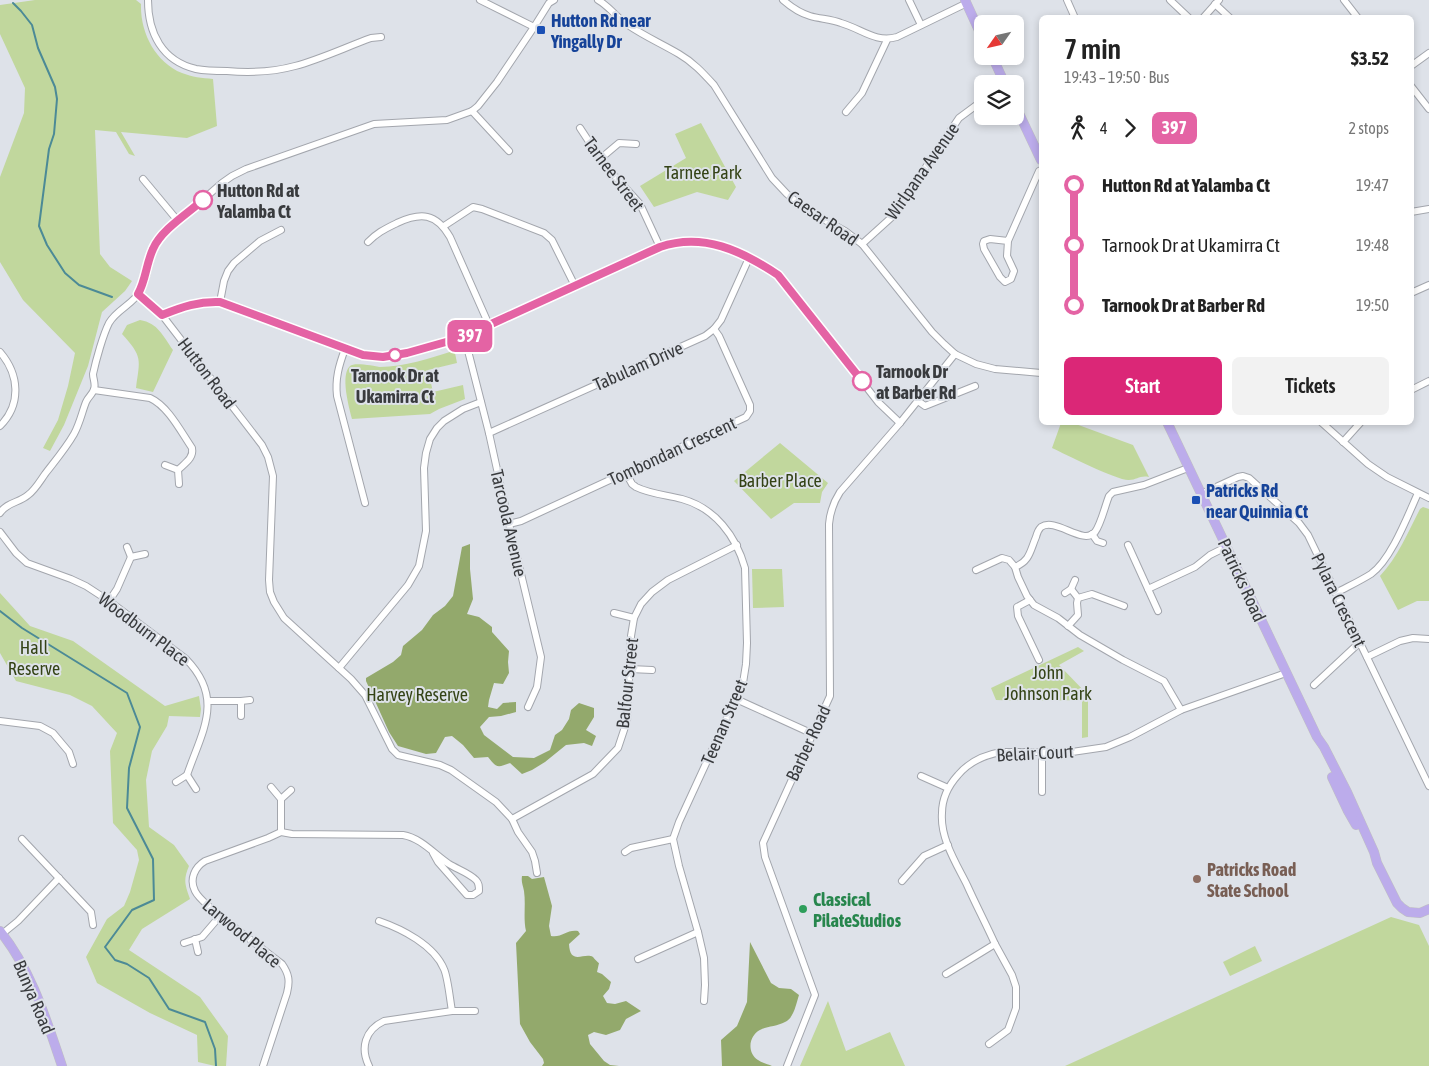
<!DOCTYPE html>
<html lang="en">
<head>
<meta charset="utf-8">
<style>
	:root { --surface:#fff; --page:#f2f2f2; --text:#222; --muted:#767676; --accent:#db2777 }
	body { margin:0; font-family:"Asap Condensed",sans-serif; background:var(--page); color:var(--text); height:100vh; display:flex; flex-direction:column; font-size:19px; white-space:nowrap }
	* { box-sizing:border-box; margin:0 }
	p { font-size:16px; color:var(--muted) }
	.icon { flex:none; width:28px; height:28px; fill:none; stroke:currentColor; stroke-width:2; stroke-linecap:round; stroke-linejoin:round }
	.map { position:relative; flex:1; overflow:hidden }
	.sheet { position:absolute; left:1039px; top:15px; width:375px; height:410px; display:flex; flex-direction:column; background:var(--surface); border-radius:8px; box-shadow:0 2px 8px #0003 }
	.sheet>* { flex:none }
	.badge { padding:0 10px; border-radius:8px; font-size:18px; line-height:32px }
	.needle { width:32px; rotate:236deg }
	.fabs { position:absolute; left:974px; top:15px; display:grid; gap:10px }
	.fabs a { display:grid; place-items:center; width:50px; height:50px; border-radius:8px; background:var(--surface); box-shadow:0 2px 8px #0003; font-size:25px }
	.map>.badge { position:absolute; translate:-50% -50%; box-shadow:0 0 0 2px #fff }
	.legs { display:flex; align-items:center; gap:8px; height:55px; padding:0 25px; font-size:16px }
	.legs p { margin-inline-start:auto }
	.summary { display:flex; align-items:center; justify-content:space-between; height:85px; padding:0 25px }
	h1 { font-size:28px; font-weight:600; line-height:38px }
	.button { display:flex; gap:10px; margin-top:auto; padding:10px 25px }
	.button a { flex:1; height:58px; border-radius:8px; background:var(--accent); color:#fff; font-size:20px; font-weight:600; line-height:58px; text-align:center }
	.button a+a { background:var(--page); color:var(--text) }
	ul { padding:0 25px; list-style:none }
	li { display:flex; align-items:center; gap:18px; height:60px; font-size:19px }
	li i { display:grid; place-items:center; width:8px; height:100%; margin:0 6px; background:currentColor }
	li i::after { content:''; width:12px; height:12px; margin:-6px; border:4px solid; border-radius:50%; background:var(--surface) }
	li p { margin-inline-start:auto }
	li:first-child i { background:linear-gradient(#0000 50%,currentColor 0) }
	li:last-child i { background:linear-gradient(currentColor 50%,#0000 0) }
	.map>svg:first-child { display:block }
	.green { fill:#c1d79d }
	.forest { fill:#93a96c }
	.lines { fill:none; stroke-linecap:round; stroke-linejoin:round }
	.stream { stroke:#4c8a96; stroke-width:2 }
	.minor-casing { stroke:#a3a6ad; stroke-width:8 }
	.major-casing { stroke:#c0c0c1; stroke-width:10 }
	.minor { stroke:#fff; stroke-width:6 }
	.major { stroke:#bcaceb; stroke-width:9 }
	.line-1-casing { stroke:#fff; stroke-width:11 }
	.line-1 { stroke:#e463a4; stroke-width:8 }
	.transit-dot { fill:#1a4fb4; stroke:#dee2e9; stroke-width:2 }
	.stop-1-dot { fill:#fff; stroke:#e463a4; stroke-width:2.5 }
	.education-dot { fill:#8d6e63; stroke:#dee2e9; stroke-width:2 }
	.leisure-dot { fill:#2e9e5b; stroke:#dee2e9; stroke-width:2 }
	.labels { text-anchor:middle; dominant-baseline:central; stroke-width:4; stroke-linejoin:round; paint-order:stroke }
	.transit-label { font-size:18px; font-weight:bold; fill:#164399; stroke:#dee2e9; text-anchor:start }
	.street-label { font-size:18px; fill:#393b3e; stroke:#dee2e9 }
	.park-label { font-size:18px; fill:#344316; stroke:#dee2e9 }
	.stop-label { font-size:18px; font-weight:bold; fill:#393b3e; stroke:#dee2e9; text-anchor:start }
	.education-label { font-size:18px; font-weight:bold; fill:#785e54; stroke:#dee2e9; text-anchor:start }
	.leisure-label { font-size:18px; font-weight:bold; fill:#27864d; stroke:#dee2e9; text-anchor:start }
</style>
</head>
<body>
<div class="map">
<svg width="1429" height="1066" viewBox="0 0 1429 1066">
	<rect width="100%" height="100%" fill="#dee2e9"/>
	<g class="green">
		<path d="M35 0H136L141 4C140 32 155 62 182 73 192 77 202 78 213 79L217 126 187 138 121 132 135 156 129 154 116 132 95 130 100 254 110 267 132 281 125 291 102 312 88 366 64 425 50 451 43 448 58 420 68 386 75 353 23 300 0 262V177L24 113 25 88 0 34V5Z"/>
		<path d="M701 123 736 187 728 200 697 192 654 207 640 186 686 158 675 134Z"/>
		<path d="M140 320C158 323 163 336 173 350L153 392 136 388C140 359 143 357 122 334L127 325Z"/>
		<path d="M453 351 455 353 457 363 428 370 433 392 463 385 465 399 439 409 430 414 352 419C349 407 340 375 350 366 354 362 374 366 380 367 404 367 430 358 453 351Z"/>
		<path d="M1061 423H1073L1133 445 1149 477C1140 475 1137 480 1129 480 1118 481 1065 454 1052 448Z"/>
		<path d="M780 443 828 483 822 492 820 503H794L771 519 734 481Z"/>
		<path d="M1423 507 1429 509V601H1417L1398 610 1380 576C1398 557 1408 532 1420 509Z"/>
		<path d="M752 569H782L784 607 753 608Z"/>
		<path d="M0 593 30 626 73 641 165 706 199 696 201 709 200 717 169 716 167 726 152 751 146 780 149 827 174 845 189 866C183 880 185 885 190 899L142 929 129 950 200 997 228 1036 226 1066H215L198 1062 197 1035 150 1013 97 983 86 957 107 919 124 906 130 892 139 860 137 850 113 823 110 751 117 733 92 706 70 695 16 681 0 653Z"/>
		<path d="M1078 647 1084 651 1059 665 1088 695V737L1082 738V700L1028 701 996 700 991 688Z"/>
		<path d="M1391 917 1419 925 1429 946V1066H1065Z"/>
		<path d="M1255 946 1262 961 1230 976 1223 962Z"/>
		<path d="M828 1001 846 1051 890 1032 905 1066H800Z"/>
	</g>
	<g class="forest">
		<path d="M470 544V569L473 599 467 614 479 617 492 627V632L509 651 508 662 509 673 503 684 494 683 489 700 488 707 497 709 503 703 516 702V712L501 716 489 717 480 727 484 735 513 757 534 758 550 750 555 735 562 730 569 719 571 710 579 703 594 708V717L586 730 596 736 592 746 584 743 566 745 545 762 532 770 522 774 510 763C497 768 497 768 488 757L474 758 463 745 452 736 445 737 436 753 426 754 398 746 389 732 366 681V678L393 662 401 655 403 646 422 630 433 615 445 606 453 596 462 547Z"/>
		<path d="M522 876H528L532 879 544 877 552 906 549 926 551 936C562 938 567 929 578 931L580 934 569 944C570 966 584 952 593 957 593 957 598 963 599 963L597 972 602 974 611 982 609 989 603 996 607 1003 615 1004 626 1001 641 1011 626 1019 620 1030 606 1035 594 1032 588 1035 590 1044 604 1061 610 1065 619 1066H542L544 1063 543 1059 530 1042 520 1024 516 943 526 931C523 918 526 905 524 891 523 885 521 882 522 876Z"/>
		<path d="M750 942 771 983 779 988 791 989 799 995C796 1004 794 1018 785 1022 778 1026 769 1026 762 1029 749 1034 746 1052 758 1060 762 1063 768 1064 772 1066H722L721 1040 737 1026 747 1002Z"/>
	</g>
	<g class="lines">
		<g class="stream">
			<path d="M13 3 21 11 32 25 38 48 55 87 57 99 54 134 49 149 39 226 47 245 65 273 79 285 112 297"/>
			<path d="M0 611 22 628 127 693 140 727 129 768 127 808 153 859 154 900 132 910 105 947 115 960 127 964 149 978 169 1009 205 1022 215 1049 216 1066"/>
		</g>
		<defs>
			<g id="minor">
				<path d="M148 0C148 33 162 61 196 69 206 71 217 71 227 71 250 73 273 72 295 66 321 59 346 47 371 38L381 37"/>
				<path d="M480 0 534 27"/>
				<path d="M598 0C610 7 617 18 628 25 644 36 662 44 679 54 693 62 703 73 714 85L772 178 787 194 805 209 845 231 862 244 932 332 944 344 955 354 976 364 995 369 1041 373"/>
				<path d="M783 0C791 7 800 13 810 16 820 19 831 19 841 23 862 29 875 43 897 37L967 3"/>
				<path d="M909 0 921 25"/>
				<path d="M1067 0 1075 18"/>
				<path d="M1170 0 1189 18"/>
				<path d="M1344 0 1358 18"/>
				<path d="M1215 4 1230 18"/>
				<path d="M1203 18 1219 0"/>
				<path d="M1411 66 1429 53"/>
				<path d="M1411 86 1429 109"/>
				<path d="M472 111 509 151"/>
				<path d="M846 112 862 93 887 40"/>
				<path d="M580 128 603 163 640 204 660 247"/>
				<path d="M600 159 619 143 636 144"/>
				<path d="M143 179 178 221"/>
				<path d="M1411 212 1429 209"/>
				<path d="M444 226 473 207 482 209 544 233 552 240 575 286"/>
				<path d="M1008 241 990 239 984 241 983 244 984 249 1000 277 1005 282 1011 279 1014 271 1007 256 1008 241 1039 171 1041 170"/>
				<path d="M368 242C378 232 385 229 397 223 421 212 436 213 450 237L489 325"/>
				<path d="M862 244 893 216 959 118 982 101"/>
				<path d="M1411 293 1429 285"/>
				<path d="M139 294 162 315 262 445 268 457 273 476 269 580 270 592 274 602 284 618 351 679 365 695 392 749 398 755 440 765 451 770 496 802 512 819 518 832 532 852 535 861 537 873"/>
				<path d="M220 302 224 281 228 271 234 263 260 241 281 230"/>
				<path d="M162 315C182 307 199 301 220 302L345 349 363 355 374 357 394 355 407 353 446 341 465 339 489 325 660 247C673 243 687 240 701 241 727 244 769 265 786 284L878 402 900 423"/>
				<path d="M465 339 489 433 509 524 541 657 537 687 528 707"/>
				<path d="M345 349C339 365 335 379 337 396L365 503"/>
				<path d="M0 352C19 374 22 404 0 426"/>
				<path d="M94 390 150 398C168 406 181 432 192 448 194 458 185 463 178 470"/>
				<path d="M1411 390 1429 381"/>
				<path d="M918 401 925 406 975 386"/>
				<path d="M1321 422 1368 464 1387 477 1429 498"/>
				<path d="M489 433 705 336 714 329 721 320 749 258"/>
				<path d="M1343 442 1361 422"/>
				<path d="M165 465 178 470 179 484"/>
				<path d="M626 473 632 484 636 487C650 494 667 495 682 499 715 508 736 536 745 568L747 643 746 664 743 683 679 822 673 839 679 866 698 932 704 958 705 985 704 1001"/>
				<path d="M1201 494 1238 477 1243 476 1249 478 1299 523 1308 535 1429 786"/>
				<path d="M0 513C7 502 19 503 28 495 35 490 40 481 45 474 55 461 66 448 74 434 80 423 82 412 86 402 88 397 93 394 94 389 96 384 93 379 93 374 96 360 103 335 109 323 117 309 134 304 141 290 152 266 146 252 167 231L222 183 232 176 246 169 374 124 447 120 472 111 478 106 497 82 534 27 549 3 554 0"/>
				<path d="M509 524 521 521 746 417 750 411V405L719 336 714 329"/>
				<path d="M0 532 16 553 27 563 71 579 86 586 109 601 186 659C225 699 202 731 187 775"/>
				<path d="M1092 534 1097 541 1103 543"/>
				<path d="M1128 545 1148 589 1195 567 1210 555 1226 547"/>
				<path d="M127 547 131 557 145 554"/>
				<path d="M1015 567C1030 561 1030 551 1036 537 1037 533 1038 530 1041 527 1056 517 1083 546 1095 532 1101 524 1105 506 1109 496L1113 492 1144 485 1188 468"/>
				<path d="M976 570 1002 558 1009 560 1015 567 1018 577 1027 596 1034 605 1058 618 1080 635 1123 660 1164 681 1181 710"/>
				<path d="M1071 589 1075 580"/>
				<path d="M1148 589 1158 611"/>
				<path d="M1065 593 1071 589 1078 598 1092 594 1124 606"/>
				<path d="M1336 593C1347 587 1360 581 1371 574 1391 560 1408 515 1418 493"/>
				<path d="M1030 600 1017 607 1018 616 1039 660"/>
				<path d="M109 601 117 589 131 557"/>
				<path d="M614 613 634 618"/>
				<path d="M1068 626 1078 615 1077 603 1078 598"/>
				<path d="M1367 657 1400 641 1413 638 1429 639"/>
				<path d="M339 668 408 585 419 566 426 531 424 468 426 453 430 439 437 428 444 421 463 409 481 402"/>
				<path d="M630 669 652 670"/>
				<path d="M1314 685 1359 643"/>
				<path d="M736 699 813 734"/>
				<path d="M208 701H241"/>
				<path d="M241 716V701L250 700"/>
				<path d="M0 721 40 726 53 733 69 752 73 764"/>
				<path d="M1042 752V792"/>
				<path d="M921 776 948 788"/>
				<path d="M176 782 187 775 196 789"/>
				<path d="M271 787 281 799"/>
				<path d="M512 819 593 774 618 748 627 721 631 636 634 618 641 604 652 592 668 580 737 545"/>
				<path d="M281 832V799L291 790"/>
				<path d="M22 839 91 912 93 925"/>
				<path d="M625 852 631 848 673 839"/>
				<path d="M902 881 924 856 948 845"/>
				<path d="M379 921C402 929 434 945 444 969 448 978 450 1000 452 1011"/>
				<path d="M2 934 18 921 59 878"/>
				<path d="M195 939 198 952"/>
				<path d="M184 943 202 937 220 916"/>
				<path d="M638 959 698 932"/>
				<path d="M946 974 995 944C986 924 976 905 967 885 956 863 940 838 942 813 942 799 949 785 958 775 969 762 984 755 1001 752H1072L1106 747 1130 737 1181 710 1286 673"/>
				<path d="M989 1044 1008 1030 1016 1008V987L1012 975 995 944"/>
				<path d="M263 1066 287 993C290 981 289 974 282 964 260 947 236 929 214 911 208 905 199 899 195 891 189 879 195 867 205 861L268 838 281 832 292 834 403 835C421 838 434 854 449 864 457 869 469 873 476 880 479 883 479 886 479 891L473 895H467L438 862 433 853"/>
				<path d="M369 1066C360 1048 365 1030 384 1021L452 1011H475"/>
				<path d="M787 1066 815 995 765 857 763 843 830 696 829 524C830 512 833 503 840 492L900 423 955 354"/>
			</g>
			<g id="major">
				<path d="M965 0 982 37"/>
				<path d="M992 56 1005 84"/>
				<path d="M1015 105 1041 160"/>
				<path d="M1167 422 1317 737 1324 747 1347 792 1374 852 1377 863 1397 903 1402 908 1408 912 1420 913 1429 909"/>
				<path d="M1332 777 1348 811 1356 825"/>
				<path d="M0 931C32 971 46 1019 62 1066"/>
			</g>
		</defs>
		<use href="#minor" class="minor-casing"/>
		<use href="#major" class="major-casing"/>
		<use href="#minor" class="minor"/>
		<use href="#major" class="major"/>
	</g>
	<g class="lines">
		<defs>
			<path id="line-1" d="M203 200C187 214 161 230 153 249 146 264 146 280 138 294L162 315C182 307 199 301 220 302L363 355 383 357 407 353 446 342 465 339 473 333 489 325 660 247C703 232 742 251 778 275L862 381"/>
		</defs>
		<use href="#line-1" class="line-1-casing"/>
		<use href="#line-1" class="line-1"/>
	</g>
	<g class="transit-dot">
		<rect x="536" y="25" width="10" height="10" rx="2.5"/>
		<rect x="1191" y="495" width="10" height="10" rx="2.5"/>
	</g>
	<g class="stop-1-dot">
		<circle cx="203" cy="200" r="9"/>
		<circle cx="395" cy="355" r="6"/>
		<circle cx="862" cy="381" r="9"/>
	</g>
	<circle class="education-dot" cx="1197" cy="879" r="5"/>
	<circle class="leisure-dot" cx="803" cy="909" r="5"/>
	<g class="labels">
		<g class="transit-label">
			<text x="551" y="20">Hutton Rd near<tspan x="551" dy="21">Yingally Dr</tspan></text>
			<text x="1206" y="490">Patricks Rd<tspan x="1206" dy="21">near Quinnia Ct</tspan></text>
		</g>
		<g class="street-label">
			<text transform="translate(922 171) rotate(-55)">Wirlpana Avenue</text>
			<text transform="translate(614 174) rotate(53)">Tarnee Street</text>
			<text transform="translate(823 218) rotate(35)">Caesar Road</text>
			<text transform="translate(638 366) rotate(-24)">Tabulam Drive</text>
			<text transform="translate(207 373) rotate(53)">Hutton Road</text>
			<text transform="translate(672 451) rotate(-25)">Tombondan Crescent</text>
			<text transform="translate(509 523) rotate(77)">Tarcoola Avenue</text>
			<text transform="translate(1242 580) rotate(65)">Patricks Road</text>
			<text transform="translate(1339 600) rotate(64)">Pylara Crescent</text>
			<text transform="translate(144 629) rotate(37)">Woodburn Place</text>
			<text transform="translate(627 683) rotate(-84)">Balfour Street</text>
			<text transform="translate(724 722) rotate(-67)">Teenan Street</text>
			<text transform="translate(808 743) rotate(-65)">Barber Road</text>
			<text transform="translate(1035 753) rotate(-3)">Belair Court</text>
			<text transform="translate(242 933) rotate(40)">Larwood Place</text>
			<text transform="translate(34 997) rotate(67)">Bunya Road</text>
		</g>
		<g class="park-label">
			<text x="703" y="172">Tarnee Park</text>
			<text x="780" y="480">Barber Place</text>
			<text x="34" y="647">Hall<tspan x="34" dy="21">Reserve</tspan></text>
			<text x="1048" y="672">John<tspan x="1048" dy="21">Johnson Park</tspan></text>
			<text x="417" y="694">Harvey Reserve</text>
		</g>
		<g class="stop-label">
			<text x="217" y="190">Hutton Rd at<tspan x="217" dy="21">Yalamba Ct</tspan></text>
			<text x="876" y="371">Tarnook Dr<tspan x="876" dy="21">at Barber Rd</tspan></text>
			<text x="395" y="375" text-anchor="middle">Tarnook Dr at<tspan x="395" dy="21">Ukamirra Ct</tspan></text>
		</g>
		<g class="education-label">
			<text x="1207" y="869">Patricks Road<tspan x="1207" dy="21">State School</tspan></text>
		</g>
		<g class="leisure-label">
			<text x="813" y="899">Classical<tspan x="813" dy="21">PilateStudios</tspan></text>
		</g>
	</g>
</svg>
<div class="fabs">
<a><svg class="needle" viewBox="-14 -14 28 28"><path d="M0-13l5 13h-10z" fill="#e53935"/><path d="M0 13l5-13h-10z" fill="#767676"/></svg></a>
<a><svg class="icon" aria-label="layers" viewBox="0 0 24 24"><path d="M12 4l9 5-9 5-9-5zM3 14l9 5 9-5"/></svg></a>
</div>
<b class="badge" style="left:470px;top:336px;background:#e463a4;color:#fff">397</b>
<section class="sheet">
<div class="summary"><div><h1>7 min</h1><p>19:43 – 19:50 · Bus</p></div><b>$3.52</b></div>
<div class="legs"><svg class="icon" aria-label="walk" viewBox="0 0 24 24"><circle cx="13" cy="4" r="2"/><path d="M13 8l-2 6 4 7M11 14l-3 7M7 12l3-4h3l4 4"/></svg>4<svg class="icon" aria-label="forward" viewBox="0 0 24 24"><path d="M9 5l7 7-7 7"/></svg><b class="badge" style="background:#e463a4;color:#fff">397</b><p>2 stops</p></div>
<ul>
<li><i style="color:#e463a4"></i><b>Hutton Rd at Yalamba Ct</b><p>19:47</p></li>
<li><i style="color:#e463a4"></i><span>Tarnook Dr at Ukamirra Ct</span><p>19:48</p></li>
<li><i style="color:#e463a4"></i><b>Tarnook Dr at Barber Rd</b><p>19:50</p></li>
</ul>
<div class="button"><a>Start</a><a>Tickets</a></div>
</section>
</div>
</body>
</html>
